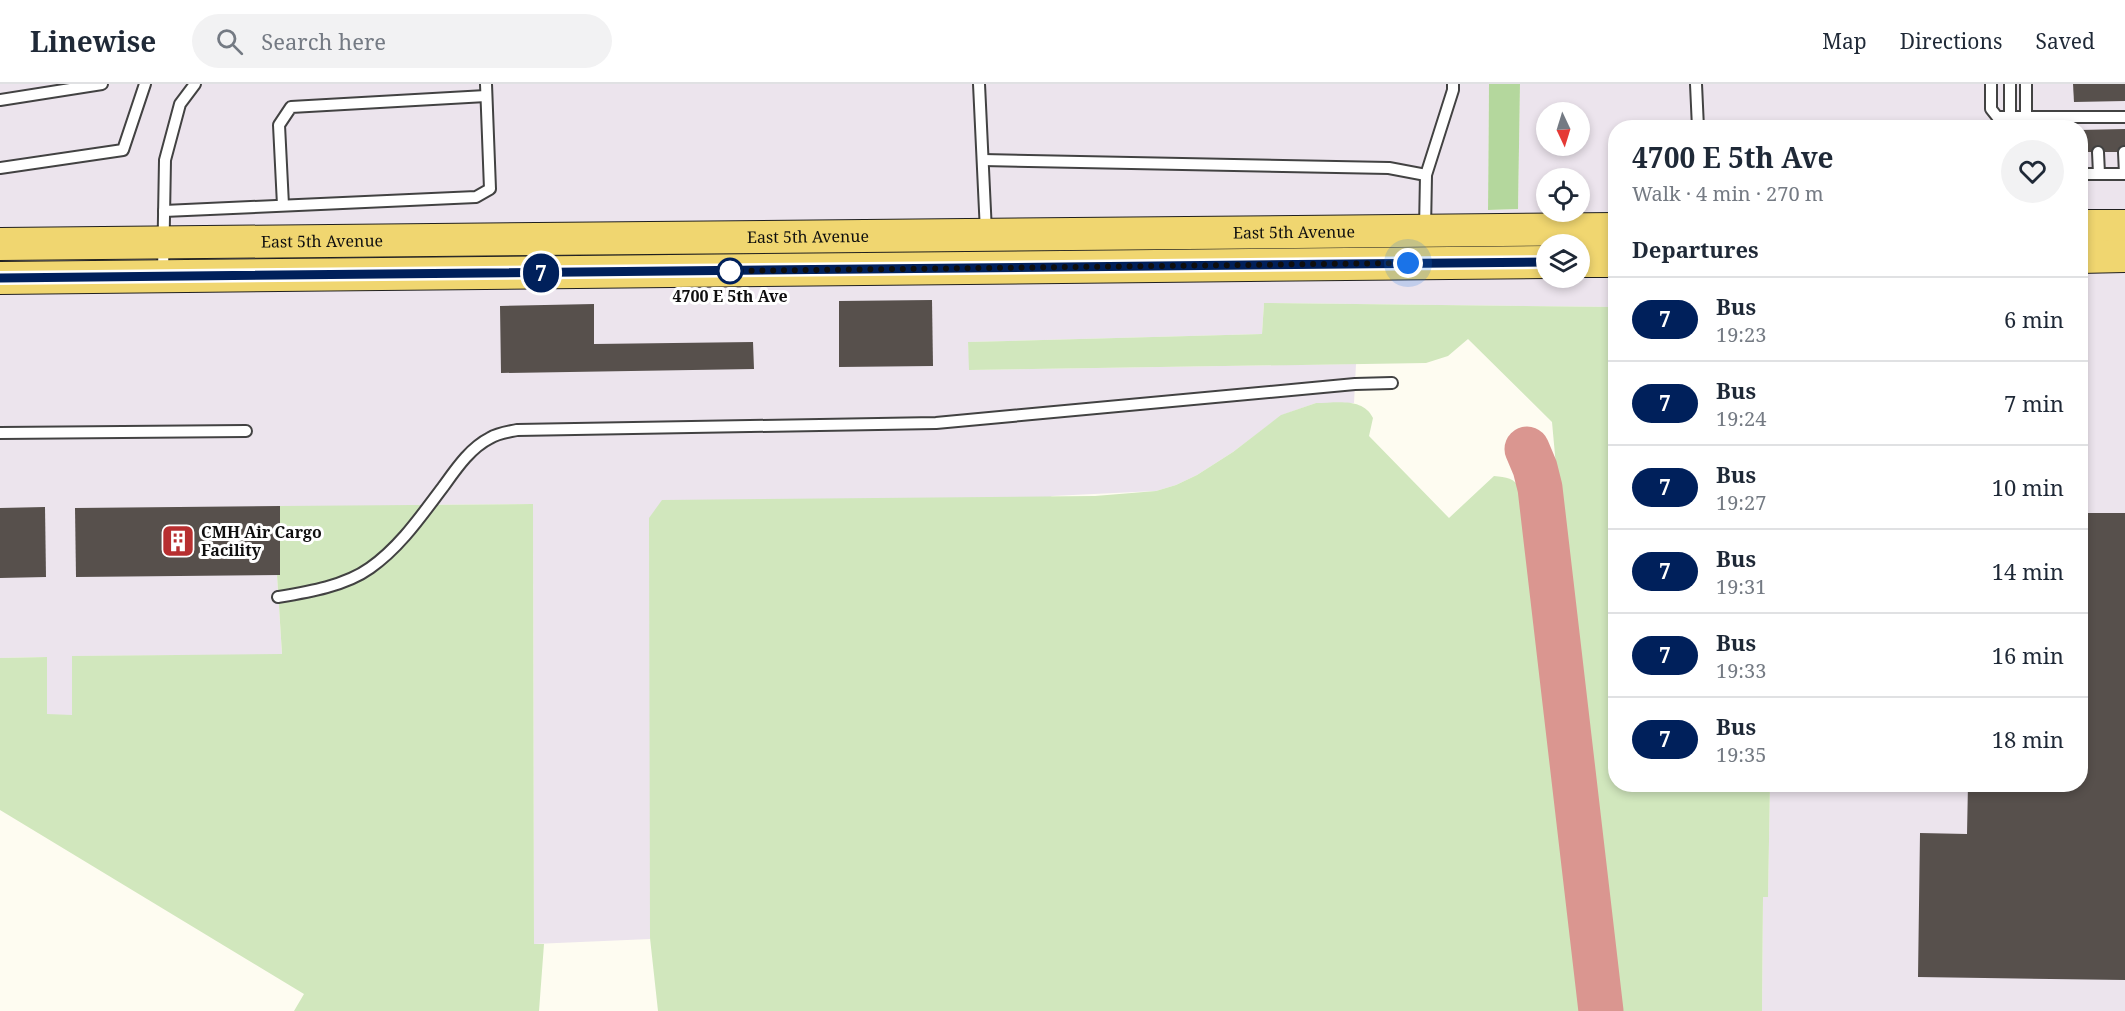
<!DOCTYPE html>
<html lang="en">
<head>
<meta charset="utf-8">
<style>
	:root { --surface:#fff; --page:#f2f2f3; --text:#1f2937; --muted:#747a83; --line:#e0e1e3 }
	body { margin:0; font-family:"Noto Serif",serif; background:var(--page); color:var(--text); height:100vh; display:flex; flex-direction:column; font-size:22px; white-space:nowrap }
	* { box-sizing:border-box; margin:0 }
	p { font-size:20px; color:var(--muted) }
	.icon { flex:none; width:33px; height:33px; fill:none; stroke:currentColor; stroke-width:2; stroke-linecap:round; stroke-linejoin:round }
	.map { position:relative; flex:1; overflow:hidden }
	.details { position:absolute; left:1608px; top:36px; width:480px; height:672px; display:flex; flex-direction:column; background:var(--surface); border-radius:24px; box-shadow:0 3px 9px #0003 }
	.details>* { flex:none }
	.badge { padding:0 12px; border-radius:20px; font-size:21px; line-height:39px }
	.needle { width:39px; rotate:176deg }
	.fabs { position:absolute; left:1536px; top:18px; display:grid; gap:12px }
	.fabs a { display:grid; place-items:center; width:54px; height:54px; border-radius:50%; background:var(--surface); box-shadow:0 3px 9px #0003; font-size:30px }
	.you { position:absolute; width:30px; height:30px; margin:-15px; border:4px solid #fff; border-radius:50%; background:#1a73e8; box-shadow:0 0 0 9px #1a73e833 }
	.map>.badge { position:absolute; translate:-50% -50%; box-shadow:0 0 0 3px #fff }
	h2 { padding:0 24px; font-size:22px; line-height:54px }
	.round { display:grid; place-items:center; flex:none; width:63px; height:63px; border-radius:32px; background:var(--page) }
	.head { display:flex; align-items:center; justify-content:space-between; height:102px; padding:0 24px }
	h1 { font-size:28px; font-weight:700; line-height:45px }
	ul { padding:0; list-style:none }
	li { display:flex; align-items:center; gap:18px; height:84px; padding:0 24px; border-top:2px solid var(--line) }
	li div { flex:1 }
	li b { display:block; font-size:22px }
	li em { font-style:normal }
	li .badge { min-width:66px; font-weight:700; text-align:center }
	header { display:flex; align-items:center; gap:36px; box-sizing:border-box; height:84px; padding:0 30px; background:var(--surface); border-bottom:2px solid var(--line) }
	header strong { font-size:28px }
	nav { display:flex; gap:33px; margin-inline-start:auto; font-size:21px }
	.search { width:420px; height:54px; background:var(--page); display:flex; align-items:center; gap:15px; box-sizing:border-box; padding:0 21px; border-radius:33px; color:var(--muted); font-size:22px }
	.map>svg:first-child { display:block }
	.industrial { fill:#ece4ed; fill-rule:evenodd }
	.green { fill:#d1e7bd }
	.forest { fill:#b4d79d }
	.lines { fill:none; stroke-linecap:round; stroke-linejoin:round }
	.taxiway { stroke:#da9690; stroke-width:45 }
	.building { fill:#57504c }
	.lane-casing { stroke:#424242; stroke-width:14 }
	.primary-casing { stroke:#202020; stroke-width:34 }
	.lane { stroke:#fff; stroke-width:10 }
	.primary { stroke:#f0d670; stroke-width:32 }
	.line-casing { stroke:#fff; stroke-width:14 }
	.line { stroke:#00205b; stroke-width:9 }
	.walk { stroke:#0f0f0f; stroke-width:6; stroke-dasharray:0 10.8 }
	.stop-dot { fill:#fff; stroke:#00205b; stroke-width:3 }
	.labels { text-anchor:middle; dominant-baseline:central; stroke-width:6; stroke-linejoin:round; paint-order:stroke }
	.street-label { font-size:16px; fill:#0f0f0f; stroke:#fff }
	.stop-label { font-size:16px; font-weight:bold; fill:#0f0f0f; stroke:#fff }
	.poi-label { font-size:16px; font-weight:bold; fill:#0f0f0f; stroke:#fff; text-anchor:start }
</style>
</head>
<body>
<header>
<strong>Linewise</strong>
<div class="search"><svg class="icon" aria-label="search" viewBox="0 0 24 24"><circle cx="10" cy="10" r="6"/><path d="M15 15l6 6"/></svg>Search here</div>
<nav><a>Map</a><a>Directions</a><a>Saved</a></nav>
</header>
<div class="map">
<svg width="2125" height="927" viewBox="0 0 2125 927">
	<rect width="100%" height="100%" fill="#fefcf1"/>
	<path class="industrial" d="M0 0H1489L1488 126 1518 125 1520 0H2125V927H1762L1763 813 1768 812 1770 701 2080 700V44H1616L1615 223 1264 219 1262 250 968 258 970 286 1356 280 1354 319H1316L1282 331 1233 368 1197 391 1176 401 1156 407 1052 412 650 734V855L534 860 533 420 410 421 277 491 282 571 72 572V631H47V573L0 574ZM1546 28H1580V62H1546ZM1546 94H1580V128H1546ZM1546 160H1580V194H1546Z"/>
	<g class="green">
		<path d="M1264 219 1615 223 1616 700 1770 701 1768 813H1763L1762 927H1620L1558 404 1552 338 1468 255 1448 272 1426 279 969 286 968 258 1262 250Z"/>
		<path d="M1316 319C1336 319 1363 313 1373 334L1369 352 1449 434 1494 392C1506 393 1515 394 1520 405L1581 927H658L650 854 649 434 662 416 1095 412 1156 407 1176 401 1197 391 1233 368 1281 331Z"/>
		<path d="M533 420 534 860H544L539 927H294L304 910 0 726V574L47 573V630L72 631V572L282 570 277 491H280V422Z"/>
	</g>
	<path class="forest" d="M1489 0H1520L1518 125 1488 126Z"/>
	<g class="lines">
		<path class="taxiway" d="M1527 365 1535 384 1540 404 1601 927"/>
	</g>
	<g class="building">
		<path d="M2073 0H2125V17L2074 18Z"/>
		<path d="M2125 45V68H2080V46Z"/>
		<path d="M932 216 933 282 839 283V217Z"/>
		<path d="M594 220V260L753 258 754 285 501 289 500 222Z"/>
		<path d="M280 422V491L76 493 75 424Z"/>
		<path d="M45 423 46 493 0 494V424Z"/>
		<path d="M2080 429H2125V896L1918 893 1920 749 1967 750 1968 700H2080Z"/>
	</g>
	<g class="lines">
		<defs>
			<g id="lane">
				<path d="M979 0 986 148"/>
				<path d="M1696 0 1698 44"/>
				<path d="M1991 0V25L2006 44"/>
				<path d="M2010 0V33"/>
				<path d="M0 16 102 0"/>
				<path d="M1998 33H2125"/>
				<path d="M2026 33V0"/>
				<path d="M2098 68 2099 90"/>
				<path d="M2124 68 2125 90"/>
				<path d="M983 76 1389 84 1426 91"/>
				<path d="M0 84 123 66 145 0"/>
				<path d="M2080 90H2125"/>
				<path d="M283 121 279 41 291 23 486 12"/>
				<path d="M164 127 476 113 490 105 486 0"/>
				<path d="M1425 145 1426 91 1453 6V0"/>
				<path d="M163 189 165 76 180 20 195 0"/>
				<path d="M0 349 246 347"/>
				<path d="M278 513C308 508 345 502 370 484 400 463 421 432 443 403 456 385 470 364 490 354 498 349 508 348 517 346L936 339 1355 300 1392 299"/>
			</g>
			<g id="primary">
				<path d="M2080 142H2125"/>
				<path id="s1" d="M0 160 1616 145"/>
				<path d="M2080 173 2125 172"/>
				<path d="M1580 177H1616"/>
				<path d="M0 194 1546 178"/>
			</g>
		</defs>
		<use href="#lane" class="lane-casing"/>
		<use href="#primary" class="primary-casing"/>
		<use href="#lane" class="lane"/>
		<use href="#primary" class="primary"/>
	</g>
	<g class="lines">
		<defs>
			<path id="line" d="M0 194 1546 178"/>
		</defs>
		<use href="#line" class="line-casing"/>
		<use href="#line" class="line"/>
		<path class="walk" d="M730 187 1408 179"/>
	</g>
	<defs>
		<symbol id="building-square" viewBox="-11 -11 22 22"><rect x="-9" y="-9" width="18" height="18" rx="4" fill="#b72f30" stroke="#fff"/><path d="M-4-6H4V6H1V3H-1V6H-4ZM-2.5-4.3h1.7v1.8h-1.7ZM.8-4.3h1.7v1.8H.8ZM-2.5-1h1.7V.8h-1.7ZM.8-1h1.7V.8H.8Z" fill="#fff"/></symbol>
	</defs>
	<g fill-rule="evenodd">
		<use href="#building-square" x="159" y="438" width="38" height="38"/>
	</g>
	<circle class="stop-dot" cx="730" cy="187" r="12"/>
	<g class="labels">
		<g class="street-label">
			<text stroke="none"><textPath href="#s1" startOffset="1294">East 5th Avenue</textPath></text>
			<text stroke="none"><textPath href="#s1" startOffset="808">East 5th Avenue</textPath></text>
			<text stroke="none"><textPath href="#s1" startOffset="322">East 5th Avenue</textPath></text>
		</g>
		<g class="stop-label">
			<text x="730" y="212">4700 E 5th Ave</text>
		</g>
		<g class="poi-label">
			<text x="201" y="448">CMH Air Cargo<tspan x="201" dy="18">Facility</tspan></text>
		</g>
	</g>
</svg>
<div class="fabs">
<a><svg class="needle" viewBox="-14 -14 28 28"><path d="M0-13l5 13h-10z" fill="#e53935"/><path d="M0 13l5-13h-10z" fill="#747a83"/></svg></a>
<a><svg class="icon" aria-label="locate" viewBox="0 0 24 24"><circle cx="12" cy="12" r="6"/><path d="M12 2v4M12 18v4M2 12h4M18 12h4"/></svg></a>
<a><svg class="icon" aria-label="layers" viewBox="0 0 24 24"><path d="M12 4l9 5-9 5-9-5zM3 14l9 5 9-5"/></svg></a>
</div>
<div class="you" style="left:1408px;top:179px"></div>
<b class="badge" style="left:541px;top:189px;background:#00205b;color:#fff">7</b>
<section class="details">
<div class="head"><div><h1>4700 E 5th Ave</h1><p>Walk · 4 min · 270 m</p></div><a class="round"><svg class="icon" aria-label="heart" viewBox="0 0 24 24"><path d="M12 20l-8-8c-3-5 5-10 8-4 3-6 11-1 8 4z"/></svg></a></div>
<h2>Departures</h2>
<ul>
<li><span class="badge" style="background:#00205b;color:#fff">7</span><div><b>Bus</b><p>19:23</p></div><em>6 min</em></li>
<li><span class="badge" style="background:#00205b;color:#fff">7</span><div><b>Bus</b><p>19:24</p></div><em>7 min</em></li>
<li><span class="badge" style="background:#00205b;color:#fff">7</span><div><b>Bus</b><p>19:27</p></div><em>10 min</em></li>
<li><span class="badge" style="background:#00205b;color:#fff">7</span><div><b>Bus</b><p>19:31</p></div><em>14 min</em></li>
<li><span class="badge" style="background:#00205b;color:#fff">7</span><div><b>Bus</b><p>19:33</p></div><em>16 min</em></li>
<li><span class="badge" style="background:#00205b;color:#fff">7</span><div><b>Bus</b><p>19:35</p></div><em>18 min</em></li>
</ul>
</section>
</div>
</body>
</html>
